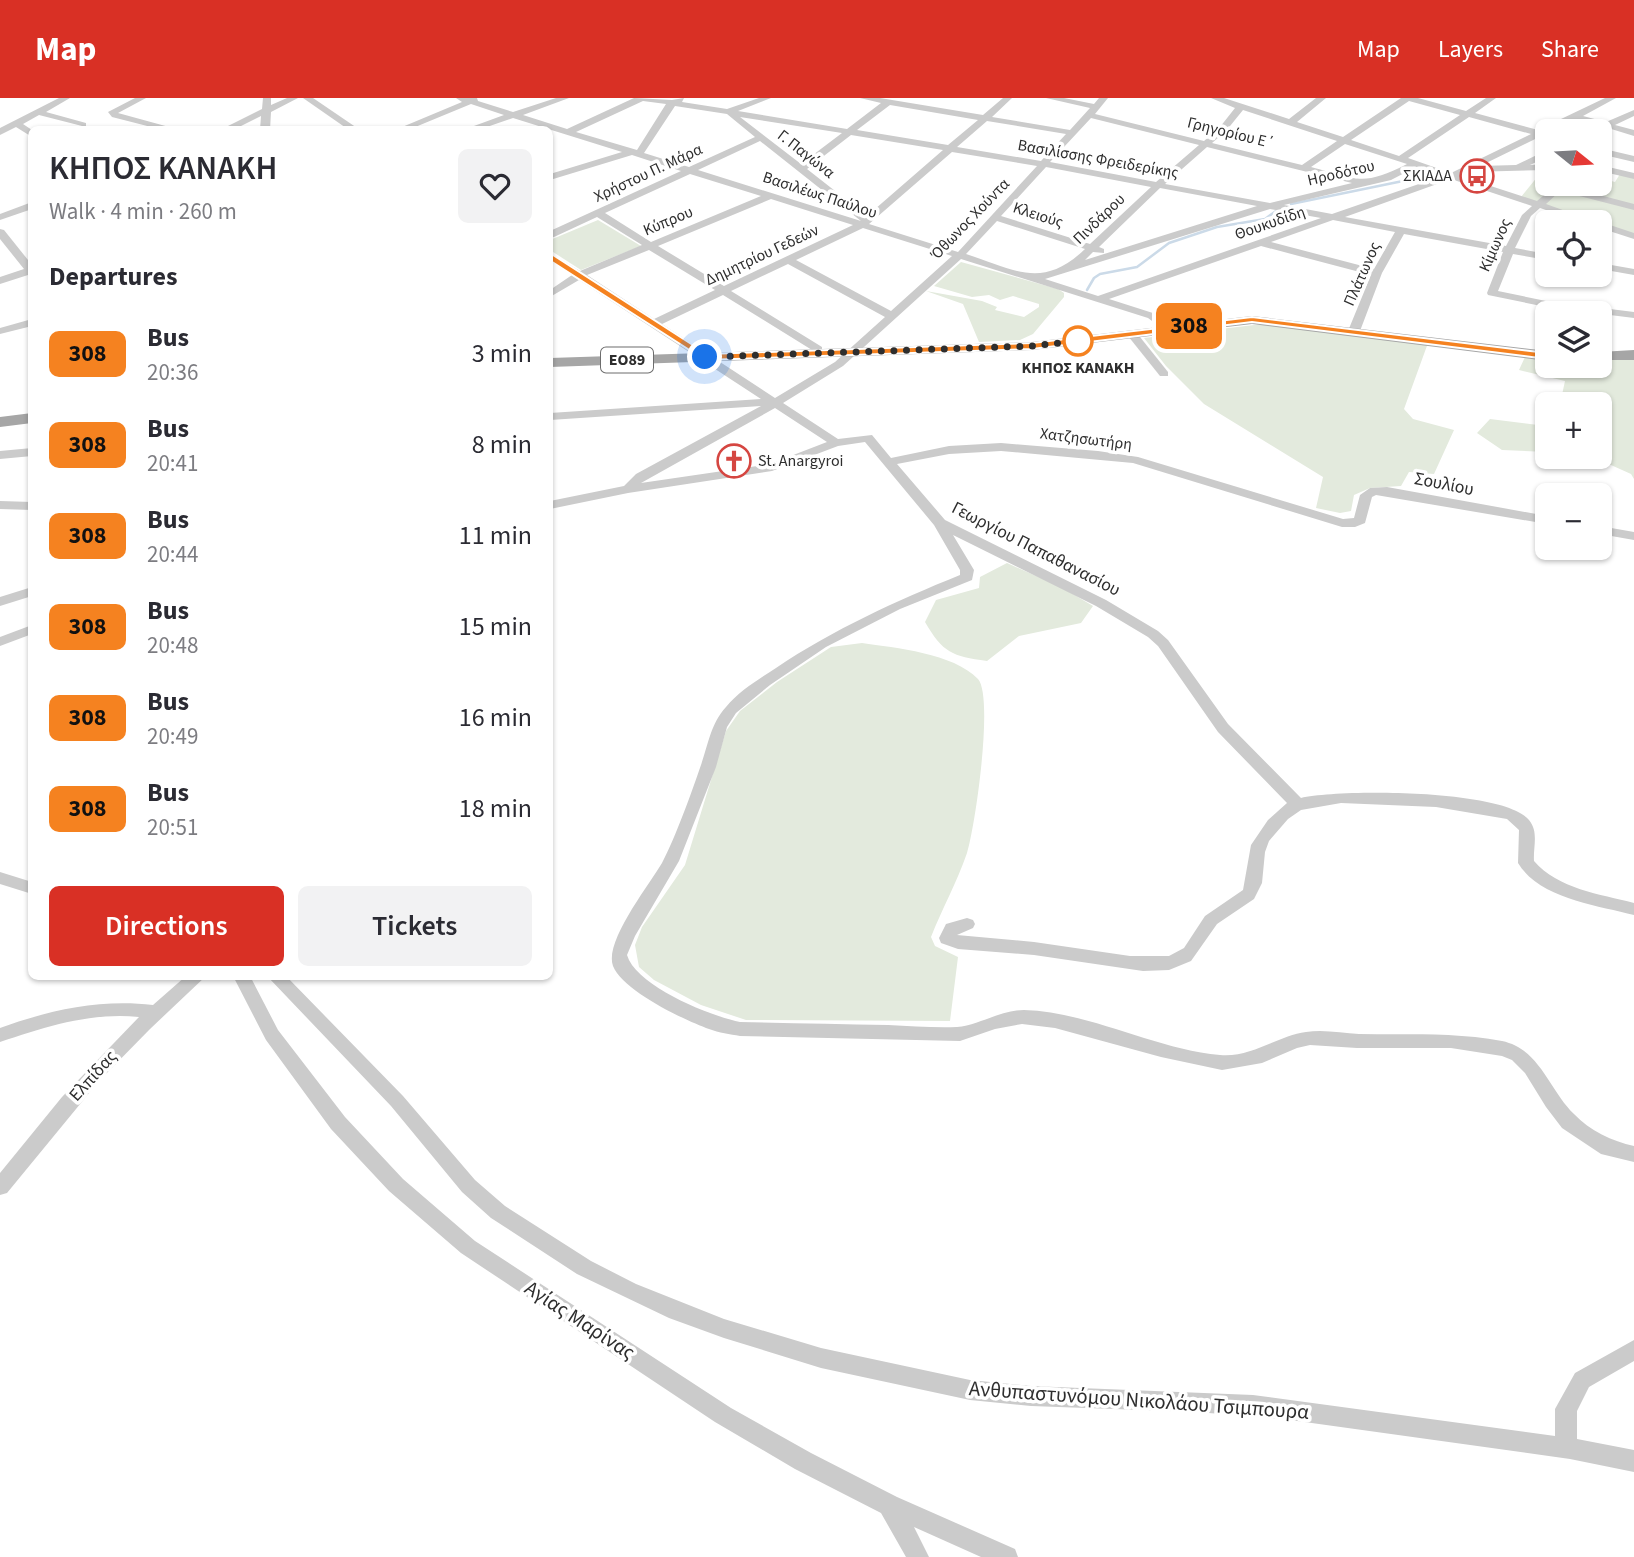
<!DOCTYPE html>
<html lang="en">
<head>
<meta charset="utf-8">
<style>
	:root { --surface:#fff; --page:#f2f2f3; --text:#2b2b33; --muted:#7c7c81; --accent:#d93025 }
	body { margin:0; font-family:"Source Sans 3",sans-serif; background:var(--page); color:var(--text); height:100vh; display:flex; flex-direction:column; font-size:26px; white-space:nowrap }
	* { box-sizing:border-box; margin:0 }
	p { font-size:23px; color:var(--muted) }
	.icon { flex:none; width:38px; height:38px; fill:none; stroke:currentColor; stroke-width:2; stroke-linecap:round; stroke-linejoin:round }
	.map { position:relative; flex:1; overflow:hidden }
	.panel { position:absolute; left:28px; top:28px; width:525px; height:854px; display:flex; flex-direction:column; background:var(--surface); border-radius:10px; box-shadow:0 2px 5px #0004 }
	.panel>* { flex:none }
	.badge { padding:0 14px; border-radius:10px; font-size:24px; line-height:46px }
	.needle { width:46px; rotate:108deg }
	.tools { position:absolute; left:1535px; top:21px; display:grid; gap:14px }
	.tools a { display:grid; place-items:center; width:77px; height:77px; border-radius:10px; background:var(--surface); box-shadow:0 2px 5px #0004; font-size:35px }
	.you { position:absolute; width:35px; height:35px; margin:-18px; border:5px solid #fff; border-radius:50%; background:#1a73e8; box-shadow:0 0 0 10px #1a73e833 }
	.map>.badge { position:absolute; translate:-50% -50%; box-shadow:0 0 0 4px #fff }
	h2 { padding:0 21px; font-size:26px; line-height:63px }
	.round { display:grid; place-items:center; flex:none; width:74px; height:74px; border-radius:10px; background:var(--page) }
	.summary { display:flex; align-items:center; justify-content:space-between; height:119px; padding:0 21px }
	h1 { font-size:33px; font-weight:600; line-height:52px }
	.cta { display:flex; gap:14px; margin-top:auto; padding:14px 21px }
	.cta a { flex:1; height:80px; border-radius:10px; background:var(--accent); color:#fff; font-size:28px; font-weight:600; line-height:80px; text-align:center }
	.cta a+a { background:var(--page); color:var(--text) }
	ul { padding:0; list-style:none }
	li { display:flex; align-items:center; gap:21px; height:91px; padding:0 21px }
	li div { flex:1 }
	li b { display:block; font-size:26px }
	li em { font-style:normal }
	li .badge { min-width:77px; font-weight:700; text-align:center }
	header { display:flex; align-items:center; gap:42px; box-sizing:border-box; height:98px; padding:0 35px; background:var(--accent); color:#fff }
	header strong { font-size:33px }
	nav { display:flex; gap:38px; margin-inline-start:auto; font-size:24px }
	.map>svg:first-child { display:block }
	.green { fill:#e3eadd }
	.lines { fill:none; stroke-linecap:round; stroke-linejoin:round }
	.stream { stroke:#cbdae8; stroke-width:2.5 }
	.minor { fill:#cbcbcb; fill-rule:evenodd }
	.major { fill:#a6a6a6; fill-rule:evenodd }
	.line { fill:#f58220; stroke:#fff; stroke-width:2 }
	.walk { stroke:#2e2e2e; stroke-width:7; stroke-dasharray:0 12.6 }
	.stop-dot { fill:#fff; stroke:#f58220; stroke-width:3.5 }
	.labels { text-anchor:middle; dominant-baseline:central; stroke-width:7; stroke-linejoin:round; paint-order:stroke }
	.far-street-label { font-size:16px; fill:#2e2e2e; stroke:#fff }
	.far-poi-label { font-size:16px; fill:#2e2e2e; stroke:#fff; text-anchor:end }
	.shield { fill:#fff; stroke:#6d6d6d; stroke-width:2 }
	.shield-label { font-size:16px; font-weight:bold; fill:#2e2e2e }
	.far-stop-label { font-size:16px; font-weight:bold; fill:#2e2e2e; stroke:#fff }
	.street-label { font-size:18px; fill:#2e2e2e; stroke:#fff }
	.near-street-label { font-size:21px; fill:#2e2e2e; stroke:#fff }
</style>
</head>
<body>
<header>
<strong>Map</strong>
<nav><a>Map</a><a>Layers</a><a>Share</a></nav>
</header>
<div class="map">
<svg width="1634" height="1459" viewBox="0 0 1634 1459">
	<rect width="100%" height="100%" fill="#fff"/>
	<g class="green">
		<path d="M1620 76 1634 80V108L1584 94 1591 86H1600V80L1615 84Z"/>
		<path d="M1538 78 1547 80V86H1557L1554 89 1634 111V137L1521 99Z"/>
		<path d="M598 122 641 148 581 172 550 152V142Z"/>
		<path d="M961 164 1058 191 1064 195V199L1033 236 1020 242 979 244 963 206 926 193 982 203 997 209 995 212 1024 219 1039 209V206L1013 198 1000 202 989 197 972 199 934 188Z"/>
		<path d="M1254 227H1278L1428 245 1404 311 1413 321 1454 332 1434 376 1409 374 1401 388 1370 390 1354 397 1351 413 1340 415 1316 410 1323 379 1204 306 1166 268 1144 240Z"/>
		<path d="M1525 259 1547 260V268H1600V260L1634 259V381L1631 376 1602 363 1582 359H1600V306H1560L1565 283 1519 272Z"/>
		<path d="M1490 321 1538 327H1545L1547 322V354L1502 352 1477 335Z"/>
		<path d="M1007 465 1061 489 1093 508 1081 525 1019 538 987 563C952 558 943 555 925 524L936 502 979 490 980 479Z"/>
		<path d="M862 545C896 550 953 555 978 581 994 599 975 730 967 755 957 784 942 811 931 839L935 848 958 859 950 923 746 922 701 907 654 882 639 869 635 847 642 829 685 767 726 633 740 613 777 584 831 549Z"/>
	</g>
	<g class="lines">
		<g class="stream">
			<path d="M1291 106 1437 76"/>
			<path d="M1087 192 1094 180 1100 176 1137 169 1169 145 1217 129 1265 121 1276 113"/>
		</g>
		<g class="minor">
			<path d="M59 0H70L46 14 86 25V29L39 17 23 26 32 32V39L16 29 0 37V30Z"/>
			<path d="M135 0H146L118 15 180 32H163L112 19 108 14Z"/>
			<path d="M263 0H271V7L287 0H298L271 14 270 32H260L261 18 233 32H220L262 11Z"/>
			<path d="M303 0H313L360 32H349Z"/>
			<path d="M456 0H477L478 3 513 14 556 0H569L523 17 567 31 634 0 672 2 684 0 682 4 727 11 759 0H771L738 13 847 31 881 5 860 0H880L983 17 1003 0H1012L992 19 1070 32 1090 10 1046 0H1064L1094 6 1099 0H1108L1095 16 1204 43 1220 29 1235 10 1211 0H1224L1289 21 1316 0H1326L1297 24 1343 39 1401 0H1418L1466 13 1486 0H1496L1475 15 1538 32 1605 0H1616L1583 18 1606 24 1634 12V18L1615 27 1634 32V38L1608 30 1600 31 1599 28 1576 21 1480 68 1516 67 1547 52V59L1530 67 1547 66V72L1468 74 1460 78 1537 103 1557 86H1567L1565 88 1634 106V112L1560 93 1546 106 1596 124H1582L1540 110 1531 118 1515 150 1547 156V162L1513 156 1498 193 1546 203 1634 214V220L1546 209 1488 197 1487 195 1503 154 1404 136 1382 175 1360 233 1354 236 1348 233 1371 177 1261 148 1109 201 1156 216 1173 231 1167 234 1148 220 961 161 843 268 783 305 838 341 872 337 891 360 949 348 1001 345 1098 353 1138 359 1343 421 1354 420 1360 397 1370 390 1387 389 1547 418V426L1376 397 1372 399 1365 425 1355 429H1342L1133 365 1001 353 949 356 897 366 945 422 1106 502 1158 533 1168 542 1228 626 1301 700C1339 691 1504 691 1529 722 1539 734 1533 749 1534 763 1558 791 1600 796 1634 805V817C1597 807 1540 801 1518 765L1519 732 1507 721 1436 709 1341 705 1301 712 1288 721 1269 743 1265 754 1262 785 1254 801 1217 826 1191 863 1169 872 1143 873 1034 857 958 851 941 845 939 840 946 826 967 820 973 822 975 826 973 830 957 837 1034 844 1130 858H1169L1184 850 1205 818 1243 792 1251 747 1268 722 1287 705 1218 634 1158 548 1148 539 1096 508 953 437 974 472 972 482 900 511 826 549 770 587 736 615 727 629 716 669 679 763 635 838 627 857C636 888 710 918 740 924 789 925 839 926 888 927 911 928 935 930 957 929 980 927 1000 912 1024 912 1090 914 1154 951 1220 957 1251 960 1277 938 1306 934 1323 931 1342 935 1359 936 1407 937 1454 934 1502 943 1540 951 1549 992 1574 1016 1590 1033 1612 1043 1634 1048V1064L1601 1056 1562 1030 1546 1009 1525 975 1512 962 1502 958 1451 950H1357L1310 947 1297 950 1262 965 1222 972 1161 959 1055 930 1022 926 995 931 960 943 740 938C730 936 719 935 709 931 684 922 623 893 613 868 604 844 649 787 662 765 676 738 691 696 701 667 708 647 711 625 726 609 739 593 759 581 776 570 834 531 896 503 960 477V472L934 427 865 344 838 348 772 373 628 395 550 411V403L624 388 636 376 761 308 550 322V315L761 301 579 182 550 199V192L572 177 550 162V155L580 173 642 147 597 119 554 139 550 140V133L681 73 632 57 550 82V76L622 54 513 20 478 32H463L504 17 471 6 408 32H395L462 4ZM643 3 666 6 637 52 576 34ZM1409 3 1460 17 1399 58 1351 42ZM890 7 978 22 948 47 857 32ZM675 8 727 16 755 39 689 69 644 55ZM1243 12 1337 43 1302 67 1212 45 1226 33ZM740 19 842 35 801 66ZM1469 19 1531 36 1451 75 1408 60ZM1091 20 1199 47 1156 84 1050 64ZM987 23 1066 36 1041 63 957 49ZM851 37 943 52 867 118 807 71ZM760 43 861 123 698 72ZM1345 46 1407 66C1363 89 1356 81 1311 69ZM1207 49 1352 85 1270 105 1165 86ZM952 54 1037 68 958 154 869 126ZM1046 69 1151 89 1090 146 1001 118ZM1416 69 1442 78 1332 116 1284 107 1391 82ZM690 76 761 98 651 144 605 115ZM1451 81 1532 108 1522 117 1506 148 1345 119ZM1160 90 1257 108 1085 162 1093 154 1104 155V151L1099 149ZM771 101 853 127 724 188 658 148ZM1270 111 1321 120 1098 198 1045 181ZM1333 122 1395 134 1374 171 1271 144ZM997 123 1085 151C1042 192 1016 172 966 156ZM863 130 952 158 891 213 796 162ZM649 152 715 192 654 221 587 177ZM788 166 885 219 835 264 775 300 662 226 723 197 812 252 814 257H822V249L731 193ZM775 310 827 344 770 366 641 385Z"/>
			<path d="M1600 50 1634 58V64L1600 56Z"/>
			<path d="M1600 67 1634 75V81L1600 73Z"/>
			<path d="M32 104V111L0 122V116Z"/>
			<path d="M1599 124 1604 125 1634 135V141L1600 130Z"/>
			<path d="M0 131 4 132 32 167V178L28 177 0 186V179L24 171 0 141Z"/>
			<path d="M1600 165 1634 171V177L1600 171Z"/>
			<path d="M32 221V228L0 236V230Z"/>
			<path d="M1128 234H1136L1168 274V278H1160L1128 238Z"/>
			<path d="M32 350V358L0 361V353Z"/>
			<path d="M0 403 32 404V412L0 411Z"/>
			<path d="M1600 428 1634 434V442L1600 436Z"/>
			<path d="M32 489V498L0 508V499Z"/>
			<path d="M32 527V536L0 548V539Z"/>
			<path d="M0 774 32 784V796L0 786Z"/>
			<path d="M186 878H206L150 931 99 983 7 1095 0 1097V1075L62 999 139 919C91 914 45 929 0 944V930C50 912 99 901 153 907Z"/>
			<path d="M233 878H250L278 932 345 1019 403 1081 475 1143 731 1310 811 1355 897 1399 1015 1451 1018 1459H981L914 1429 929 1459H906L881 1415 795 1371 715 1324 461 1155 389 1093 331 1031 266 942Z"/>
			<path d="M267 878H286L403 998 475 1082 505 1108 591 1163 636 1186 724 1221 821 1250 970 1282 1031 1288 1253 1297 1555 1338V1311L1575 1275 1634 1242V1263L1589 1289 1577 1313V1341L1634 1352V1374L1570 1361 1283 1321 1196 1314 1031 1308 970 1302 821 1270 724 1240 669 1220 577 1176 491 1120 462 1094 391 1008Z"/>
		</g>
		<g class="major">
			<path d="M1252 218 1547 253V263L1252 226 1032 252 550 269V260L1032 244Z"/>
			<path d="M1634 252V262H1600V254Z"/>
			<path d="M32 315V325L0 329V319Z"/>
		</g>
	</g>
	<path class="line" d="M550 155 707 256 1032 245 1252 219 1547 255 1552 258 1547 261 1252 224 1032 251 705 262 546 160 545 158Z"/>
	<g class="lines">
		<path class="walk" d="M705 259 1032 248 1078 243"/>
	</g>
	<defs>
		<symbol id="bus-ring" viewBox="-11 -11 22 22"><circle r="9.5" fill="#fff" stroke="#d54641" stroke-width="1.5"/><path d="M-5-6H5V4H4V6H2V4H-2V6H-4V4H-5ZM-3.5-4V0h7V-4ZM-3.5 1.2v1.5H-2V1.2ZM2 1.2v1.5H3.5V1.2Z" fill="#d54641"/></symbol>
		<symbol id="church-ring" viewBox="-11 -11 22 22"><circle r="9.5" fill="#fff" stroke="#d54641" stroke-width="1.5"/><path d="M-1.2-6h2.4v3.5h3.3v2.4h-3.3V6h-2.4V-.1h-3.3v-2.4h3.3Z" fill="#d54641"/></symbol>
	</defs>
	<g fill-rule="evenodd">
		<use href="#bus-ring" x="1458" y="59" width="38" height="38"/>
		<use href="#church-ring" x="715" y="344" width="38" height="38"/>
	</g>
	<circle class="stop-dot" cx="1078" cy="243" r="14"/>
	<g class="labels">
		<g class="far-street-label">
			<text transform="translate(1231 35) rotate(14)">Γρηγορίου Ε΄</text>
			<text transform="translate(806 56) rotate(38)">Γ. Παγώνα</text>
			<text transform="translate(1098 61) rotate(10)">Βασιλίσσης Φρειδερίκης</text>
			<text transform="translate(648 75) rotate(-25)">Χρήστου Π. Μάρα</text>
			<text transform="translate(1341 75) rotate(-13)">Ηροδότου</text>
			<text transform="translate(820 97) rotate(18)">Βασιλέως Παύλου</text>
			<text transform="translate(1038 117) rotate(18)">Κλειούς</text>
			<text transform="translate(970 121) rotate(-46)">Όθωνος Χούντα</text>
			<text transform="translate(1099 121) rotate(-44)">Πινδάρου</text>
			<text transform="translate(668 123) rotate(-23)">Κύπρου</text>
			<text transform="translate(1270 125) rotate(-19)">Θουκυδίδη</text>
			<text transform="translate(1495 147) rotate(-66)">Κίμωνος</text>
			<text transform="translate(762 157) rotate(-25)">Δημητρίου Γεδεών</text>
			<text transform="translate(1362 176) rotate(-66)">Πλάτωνος</text>
			<text transform="translate(1086 341) rotate(7)">Χατζησωτήρη</text>
		</g>
		<g class="far-poi-label">
			<text x="1452" y="78">ΣΚΙΑΔΑ</text>
			<text x="758" y="363" text-anchor="start">St. Anargyroi</text>
		</g>
		<rect class="shield" x="601" y="249.5" width="52" height="25" rx="5"/>
		<g class="shield-label">
			<text x="627" y="262">ΕΟ89</text>
		</g>
		<g class="far-stop-label">
			<text x="1078" y="270">ΚΗΠΟΣ ΚΑΝΑΚΗ</text>
		</g>
		<g class="street-label">
			<text transform="translate(1444 386) rotate(11)">Σουλίου</text>
			<text transform="translate(1036 451) rotate(27)">Γεωργίου Παπαθανασίου</text>
			<text transform="translate(93 978) rotate(-48)">Ελπίδας</text>
		</g>
		<g class="near-street-label">
			<text transform="translate(580 1222) rotate(33)">Αγίας Μαρίνας</text>
			<text transform="translate(1139 1302) rotate(4)">Ανθυπαστυνόμου Νικολάου Τσιμπουρα</text>
		</g>
	</g>
</svg>
<div class="tools">
<a><svg class="needle" viewBox="-14 -14 28 28"><path d="M0-13l5 13h-10z" fill="#e53935"/><path d="M0 13l5-13h-10z" fill="#7c7c81"/></svg></a>
<a><svg class="icon" aria-label="locate" viewBox="0 0 24 24"><circle cx="12" cy="12" r="6"/><path d="M12 2v4M12 18v4M2 12h4M18 12h4"/></svg></a>
<a><svg class="icon" aria-label="layers" viewBox="0 0 24 24"><path d="M12 4l9 5-9 5-9-5zM3 14l9 5 9-5"/></svg></a>
<a>+</a>
<a>−</a>
</div>
<div class="you" style="left:705px;top:259px"></div>
<b class="badge" style="left:1189px;top:228px;background:#f58220;color:#111">308</b>
<section class="panel">
<div class="summary"><div><h1>ΚΗΠΟΣ ΚΑΝΑΚΗ</h1><p>Walk · 4 min · 260 m</p></div><a class="round"><svg class="icon" aria-label="heart" viewBox="0 0 24 24"><path d="M12 20l-8-8c-3-5 5-10 8-4 3-6 11-1 8 4z"/></svg></a></div>
<h2>Departures</h2>
<ul>
<li><span class="badge" style="background:#f58220;color:#111">308</span><div><b>Bus</b><p>20:36</p></div><em>3 min</em></li>
<li><span class="badge" style="background:#f58220;color:#111">308</span><div><b>Bus</b><p>20:41</p></div><em>8 min</em></li>
<li><span class="badge" style="background:#f58220;color:#111">308</span><div><b>Bus</b><p>20:44</p></div><em>11 min</em></li>
<li><span class="badge" style="background:#f58220;color:#111">308</span><div><b>Bus</b><p>20:48</p></div><em>15 min</em></li>
<li><span class="badge" style="background:#f58220;color:#111">308</span><div><b>Bus</b><p>20:49</p></div><em>16 min</em></li>
<li><span class="badge" style="background:#f58220;color:#111">308</span><div><b>Bus</b><p>20:51</p></div><em>18 min</em></li>
</ul>
<div class="cta"><a>Directions</a><a>Tickets</a></div>
</section>
</div>
</body>
</html>
